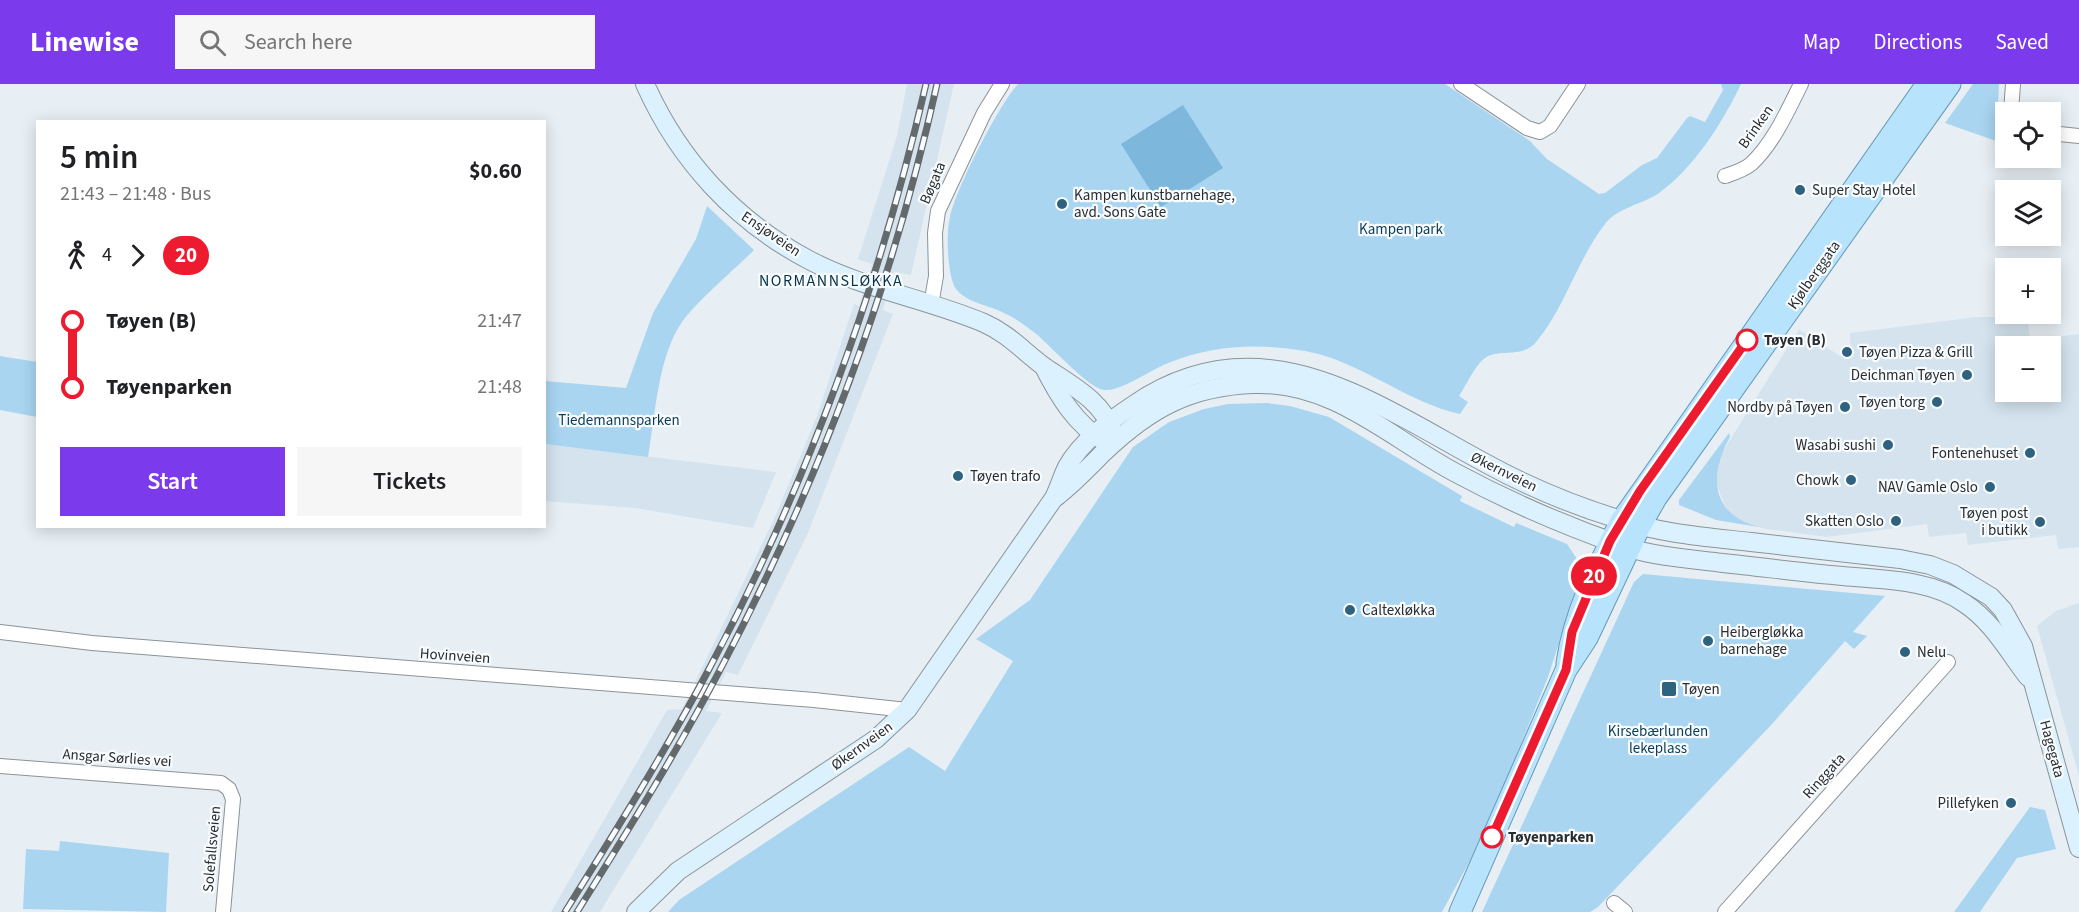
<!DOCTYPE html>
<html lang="en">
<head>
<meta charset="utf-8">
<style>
	:root { --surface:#fff; --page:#f6f6f6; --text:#202124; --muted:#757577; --accent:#7c3aed }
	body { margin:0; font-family:"Source Sans 3",sans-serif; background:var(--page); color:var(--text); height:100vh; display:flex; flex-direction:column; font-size:22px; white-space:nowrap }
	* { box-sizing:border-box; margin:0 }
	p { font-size:20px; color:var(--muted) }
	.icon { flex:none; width:33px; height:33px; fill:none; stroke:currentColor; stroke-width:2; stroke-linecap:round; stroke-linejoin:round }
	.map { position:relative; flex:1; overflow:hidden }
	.side { position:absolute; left:36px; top:36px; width:510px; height:408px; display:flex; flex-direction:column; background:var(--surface); border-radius:0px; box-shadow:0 3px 15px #0003 }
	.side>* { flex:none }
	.badge { padding:0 12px; border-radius:20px; font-size:21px; line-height:39px }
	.tools { position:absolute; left:1995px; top:18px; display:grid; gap:12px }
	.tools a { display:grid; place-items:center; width:66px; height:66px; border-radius:0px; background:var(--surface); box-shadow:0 3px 15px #0003; font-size:30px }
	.map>.badge { position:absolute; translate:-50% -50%; box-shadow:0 0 0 3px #fff }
	.legs { display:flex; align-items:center; gap:9px; height:66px; padding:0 24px; font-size:20px }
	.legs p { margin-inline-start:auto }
	.overview { display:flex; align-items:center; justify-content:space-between; height:102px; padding:0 24px }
	h1 { font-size:33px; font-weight:600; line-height:45px }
	.button { display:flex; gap:12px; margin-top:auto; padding:12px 24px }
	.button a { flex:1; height:69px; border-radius:0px; background:var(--accent); color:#fff; font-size:24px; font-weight:600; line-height:69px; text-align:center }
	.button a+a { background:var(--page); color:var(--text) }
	ul { padding:0 24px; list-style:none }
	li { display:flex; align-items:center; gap:21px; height:66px; font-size:22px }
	li i { display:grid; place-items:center; width:9px; height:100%; margin:0 8px; background:currentColor }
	li i::after { content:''; width:15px; height:15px; margin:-8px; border:4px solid; border-radius:50%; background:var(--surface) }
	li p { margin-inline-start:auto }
	li:first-child i { background:linear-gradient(#0000 50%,currentColor 0) }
	li:last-child i { background:linear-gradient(currentColor 50%,#0000 0) }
	header { display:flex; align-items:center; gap:36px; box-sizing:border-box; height:84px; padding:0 30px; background:var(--accent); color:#fff }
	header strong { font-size:28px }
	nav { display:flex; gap:33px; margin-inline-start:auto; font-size:21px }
	.search { width:420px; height:54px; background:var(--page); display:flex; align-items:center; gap:15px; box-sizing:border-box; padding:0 21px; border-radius:0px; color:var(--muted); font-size:22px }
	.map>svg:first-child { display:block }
	.built { fill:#d4e3ee; fill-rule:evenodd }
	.green { fill:#a9d5f1 }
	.water { fill:#7db8dc }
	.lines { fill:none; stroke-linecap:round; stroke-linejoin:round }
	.street-casing { stroke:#8b9398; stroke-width:16 }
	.secondary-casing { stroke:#8b9398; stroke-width:20 }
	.primary-casing { stroke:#6798b4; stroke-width:23 }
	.street { stroke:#fff; stroke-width:14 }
	.secondary { stroke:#dbf1fe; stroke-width:18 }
	.primary { stroke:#b8e3fd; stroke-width:21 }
	.rail-casing { stroke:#64696c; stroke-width:7 }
	.rail { stroke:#f8fcfe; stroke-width:4.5; stroke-dasharray:14; stroke-linecap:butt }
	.line-1-casing { stroke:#fff; stroke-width:14 }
	.line-1 { stroke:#ed1b2f; stroke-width:9 }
	.poi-dot { fill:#2f627f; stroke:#f8fcfe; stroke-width:2 }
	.stop-1-dot { fill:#fff; stroke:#ed1b2f; stroke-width:3 }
	.labels { text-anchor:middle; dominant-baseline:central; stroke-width:4.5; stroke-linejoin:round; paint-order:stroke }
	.street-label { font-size:15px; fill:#292d2f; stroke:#f8fcfe }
	.poi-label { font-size:15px; fill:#292d2f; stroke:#f8fcfe; text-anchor:end }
	.park-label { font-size:15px; fill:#0a3c55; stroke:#f8fcfe }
	.stop-label { font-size:15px; font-weight:bold; fill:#292d2f; stroke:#f8fcfe; text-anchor:start }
	.neighbourhood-label { font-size:16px; letter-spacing:1.5px; fill:#073449; stroke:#f8fcfe }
</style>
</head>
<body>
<header>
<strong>Linewise</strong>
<div class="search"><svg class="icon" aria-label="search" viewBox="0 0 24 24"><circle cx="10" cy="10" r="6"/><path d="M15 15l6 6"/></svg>Search here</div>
<nav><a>Map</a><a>Directions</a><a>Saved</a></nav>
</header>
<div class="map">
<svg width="2079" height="828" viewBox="0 0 2079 828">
	<rect width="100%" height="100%" fill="#e7eff5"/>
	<g class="built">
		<path d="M907 0H954L911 191 894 188 883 226 893 230 808 449 738 591 726 588 706 627 722 629 600 828H551L667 626 682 625 775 433 817 332 854 220 859 222 872 180 858 175 897 52Z"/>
		<path d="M1976 233H2021L2022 238 2028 237 2030 256 2079 250V463L2058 465 2056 451 1968 461 1966 449 1929 453 1927 440 1827 453 1766 445 1746 440 1731 430 1724 420 1716 398 1720 372 1799 245 1840 272 1851 271 1850 249ZM2006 262H2050V308H2006Z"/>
		<path d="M544 360 776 388 753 444 635 424 545 417Z"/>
		<path d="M2079 519V692L2037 542 2056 527Z"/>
	</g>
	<g class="green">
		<path d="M1018 0H1445L1530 57 1547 75 1599 110 1605 109 1642 81 1657 74 1687 34 1690 32 1705 38 1723 6 1721 0H1741C1723 38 1694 84 1659 109 1642 121 1618 123 1605 140 1577 176 1565 224 1536 258 1522 275 1500 264 1485 274 1475 281 1466 302 1459 312L1468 318 1460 330C1405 318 1361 277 1305 267 1260 259 1213 261 1171 278 1153 284 1121 308 1104 306 1088 304 1050 261 1035 249 1025 241 1015 234 1004 229 989 221 967 219 956 205 947 192 946 148 950 133 956 105 998 22 1018 0Z"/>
		<path d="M1973 0H1999L1996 57 1945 39Z"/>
		<path d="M707 122 754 166C734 186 698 216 682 238 658 272 655 333 648 373L545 360V297L626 304 653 229 696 155Z"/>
		<path d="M0 272 37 278V333L0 326Z"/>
		<path d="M1267 319 1290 322 1329 333 1462 412 1460 417 1514 443 1516 439 1567 460 1583 484 1548 593 1484 751 1442 828H668L679 816 909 663 945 687 1013 577 976 555 1030 516 1133 363 1169 338 1204 325 1228 320Z"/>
		<path d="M1729 349 1730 353C1709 391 1710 430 1759 443L1716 436 1679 421V416Z"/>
		<path d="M1643 490 1885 512 1853 548 1867 552 1854 565 1845 557 1773 639 1598 823 1590 828H1482L1634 498Z"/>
		<path d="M2030 723 2045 726 2056 765 2017 774 1980 828H1954Z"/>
		<path d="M60 757 169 769 166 828 23 825 26 765 59 767Z"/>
	</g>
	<path class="water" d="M1183 21 1223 84 1161 123 1121 60Z"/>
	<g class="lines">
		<defs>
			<g id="street">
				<path d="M1461 0 1527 44 1540 48 1550 42 1578 0"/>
				<path d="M2011 28 2013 0"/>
				<path d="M2050 49 2079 52"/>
				<path d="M1725 92C1734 89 1744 86 1751 80 1773 60 1788 26 1801 0"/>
				<path d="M931 221 936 192 935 149 938 127 984 29 1002 0"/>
				<path d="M0 548 92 559 814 616 907 626"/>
				<path d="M0 682 221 699 229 705 233 715 223 828"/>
				<path d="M1614 819 1625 828"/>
				<path d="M1725 828 1948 578"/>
			</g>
			<g id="secondary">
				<path d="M645 0C679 76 735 137 809 176 864 205 927 215 984 239 1009 250 1025 269 1046 284 1071 301 1104 318 1113 349"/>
				<path d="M1044 283C1058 311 1076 341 1104 357"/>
				<path d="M1056 413C1074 399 1088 384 1104 368 1149 325 1190 302 1254 300 1333 297 1390 354 1456 389 1510 418 1568 443 1626 463 1657 473 1691 475 1723 479 1763 483 1803 489 1843 492 1882 496 1930 495 1964 519 1992 537 2008 567 2028 593"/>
				<path d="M636 828 678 787 876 655 907 626 1054 414C1059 404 1062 393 1067 383 1081 357 1111 336 1135 320 1262 234 1375 320 1487 380 1529 403 1575 422 1621 436 1663 450 1707 453 1751 458 1800 464 1850 469 1900 475L1930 481 1953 490 1991 513 2003 526 2023 562 2079 764"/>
			</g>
			<g id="primary">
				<path d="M1567 579C1574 529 1598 482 1621 437L1927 0"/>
				<path d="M1460 828 1566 586 1587 554 1640 442 1656 414 1950 0"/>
			</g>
		</defs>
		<use href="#street" class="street-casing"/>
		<use href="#secondary" class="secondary-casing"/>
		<use href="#primary" class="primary-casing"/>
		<use href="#street" class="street"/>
		<use href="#secondary" class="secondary"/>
		<use href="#primary" class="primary"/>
		<defs>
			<g id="rail">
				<path d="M565 828C615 748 665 668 709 585 807 400 879 204 926 0"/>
				<path d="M577 828C627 748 677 668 721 584 818 400 892 203 937 0"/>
			</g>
		</defs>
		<use href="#rail" class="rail-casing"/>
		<use href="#rail" class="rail"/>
	</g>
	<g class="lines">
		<defs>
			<path id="line-1" d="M1492 753 1566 586 1572 548 1610 457 1640 407 1747 256"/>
		</defs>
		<use href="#line-1" class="line-1-casing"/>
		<use href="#line-1" class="line-1"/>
	</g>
	<g class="poi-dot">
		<circle cx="1800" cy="106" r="6"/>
		<circle cx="1062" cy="120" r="6"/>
		<circle cx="1847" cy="268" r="6"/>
		<circle cx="1967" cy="291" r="6"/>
		<circle cx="1937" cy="318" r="6"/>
		<circle cx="1845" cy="323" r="6"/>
		<circle cx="1888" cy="361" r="6"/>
		<circle cx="2030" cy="369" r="6"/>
		<circle cx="958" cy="392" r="6"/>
		<circle cx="1851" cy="396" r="6"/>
		<circle cx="1990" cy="403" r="6"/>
		<circle cx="1896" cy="437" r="6"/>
		<circle cx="2040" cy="438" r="6"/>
		<circle cx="1350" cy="526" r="6"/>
		<circle cx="1708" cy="557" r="6"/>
		<circle cx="1905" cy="568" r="6"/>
		<rect x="1661" y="597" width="16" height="16" rx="3"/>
		<circle cx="2011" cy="719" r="6"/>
	</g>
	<g class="stop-1-dot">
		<circle cx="1747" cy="256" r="10"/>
		<circle cx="1492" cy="753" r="10"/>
	</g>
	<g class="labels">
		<g class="street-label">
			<text transform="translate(1756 43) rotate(-55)">Brinken</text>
			<text transform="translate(933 99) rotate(-67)">Bøgata</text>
			<text transform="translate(771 150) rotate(34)">Ensjøveien</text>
			<text transform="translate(1814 191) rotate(-55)">Kjølberggata</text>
			<text transform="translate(1504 388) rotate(26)">Økernveien</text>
			<text transform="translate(455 572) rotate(4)">Hovinveien</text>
			<text transform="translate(862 662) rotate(-36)">Økernveien</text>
			<text transform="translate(2052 665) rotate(75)">Hagegata</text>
			<text transform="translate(117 674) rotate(4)">Ansgar Sørlies vei</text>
			<text transform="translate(1824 692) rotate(-48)">Ringgata</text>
			<text transform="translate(212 765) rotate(-85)">Solefallsveien</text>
		</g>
		<g class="poi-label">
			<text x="1812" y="106" text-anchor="start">Super Stay Hotel</text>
			<text x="1074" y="111" text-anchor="start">Kampen kunstbarnehage,<tspan x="1074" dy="17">avd. Sons Gate</tspan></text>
			<text x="1859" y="268" text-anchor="start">Tøyen Pizza &amp; Grill</text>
			<text x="1955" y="291">Deichman Tøyen</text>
			<text x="1925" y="318">Tøyen torg</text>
			<text x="1833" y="323">Nordby på Tøyen</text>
			<text x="1876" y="361">Wasabi sushi</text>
			<text x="2018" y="369">Fontenehuset</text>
			<text x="970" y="392" text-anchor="start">Tøyen trafo</text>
			<text x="1839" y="396">Chowk</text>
			<text x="1978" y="403">NAV Gamle Oslo</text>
			<text x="2028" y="429">Tøyen post<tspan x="2028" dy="17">i butikk</tspan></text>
			<text x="1884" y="437">Skatten Oslo</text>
			<text x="1362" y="526" text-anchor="start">Caltexløkka</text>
			<text x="1720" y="548" text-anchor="start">Heibergløkka<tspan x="1720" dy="17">barnehage</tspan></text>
			<text x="1917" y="568" text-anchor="start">Nelu</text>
			<text x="1682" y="605" text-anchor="start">Tøyen</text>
			<text x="1999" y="719">Pillefyken</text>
		</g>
		<g class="park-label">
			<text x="1401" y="145">Kampen park</text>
			<text x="619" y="336">Tiedemannsparken</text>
			<text x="1658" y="647">Kirsebærlunden<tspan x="1658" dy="17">lekeplass</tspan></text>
		</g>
		<g class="stop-label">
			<text x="1764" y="256">Tøyen (B)</text>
			<text x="1508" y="753">Tøyenparken</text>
		</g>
		<g class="neighbourhood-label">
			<text x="831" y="197">NORMANNSLØKKA</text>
		</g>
	</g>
</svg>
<div class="tools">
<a><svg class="icon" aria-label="locate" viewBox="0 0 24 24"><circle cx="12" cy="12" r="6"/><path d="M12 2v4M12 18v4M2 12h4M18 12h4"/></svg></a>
<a><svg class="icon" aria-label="layers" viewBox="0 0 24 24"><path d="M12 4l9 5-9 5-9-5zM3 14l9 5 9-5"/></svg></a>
<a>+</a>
<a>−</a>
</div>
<b class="badge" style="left:1594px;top:492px;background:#ed1b2f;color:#fff">20</b>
<section class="side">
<div class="overview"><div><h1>5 min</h1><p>21:43 – 21:48 · Bus</p></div><b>$0.60</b></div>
<div class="legs"><svg class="icon" aria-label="walk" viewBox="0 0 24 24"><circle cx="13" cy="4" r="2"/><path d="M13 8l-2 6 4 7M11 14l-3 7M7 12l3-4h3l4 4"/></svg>4<svg class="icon" aria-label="forward" viewBox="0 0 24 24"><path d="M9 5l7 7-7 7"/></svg><b class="badge" style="background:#ed1b2f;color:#fff">20</b></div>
<ul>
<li><i style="color:#ed1b2f"></i><b>Tøyen (B)</b><p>21:47</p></li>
<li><i style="color:#ed1b2f"></i><b>Tøyenparken</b><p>21:48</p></li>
</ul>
<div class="button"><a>Start</a><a>Tickets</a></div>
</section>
</div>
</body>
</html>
